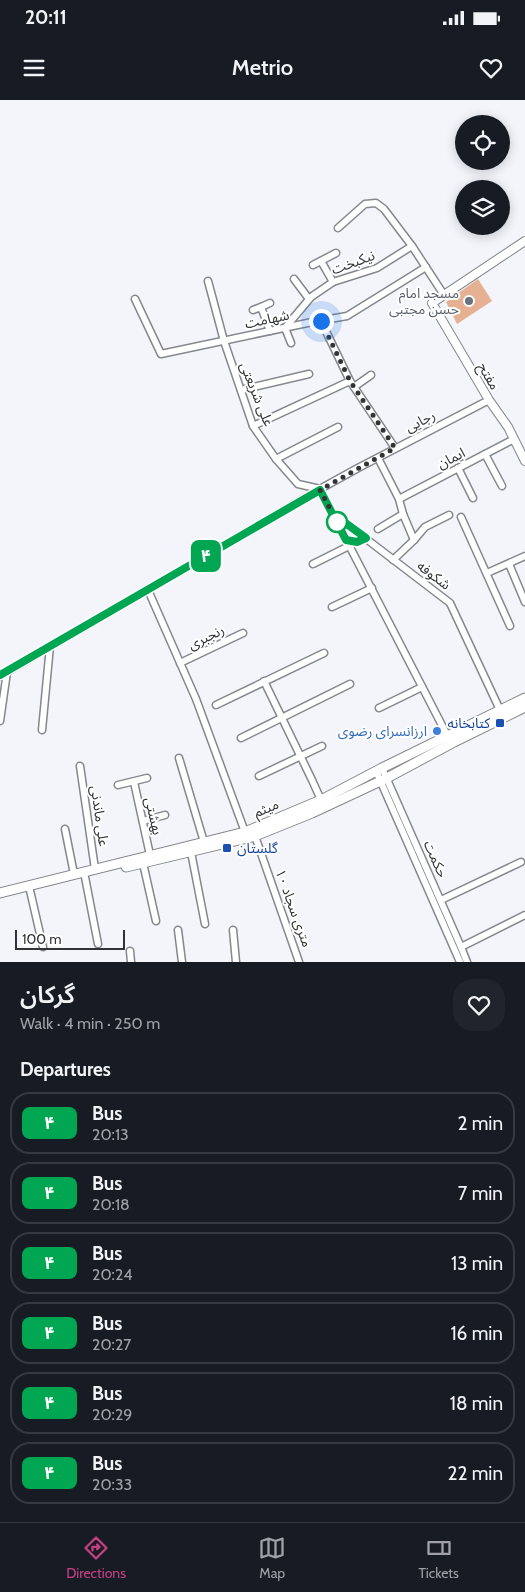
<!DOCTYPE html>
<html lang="en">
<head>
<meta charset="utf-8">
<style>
	:root { --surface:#171b24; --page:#20242c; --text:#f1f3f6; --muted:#9ea1a6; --line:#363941; --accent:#c54082 }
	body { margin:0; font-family:Cabin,"Noto Sans Arabic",sans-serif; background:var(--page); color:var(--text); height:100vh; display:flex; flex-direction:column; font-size:19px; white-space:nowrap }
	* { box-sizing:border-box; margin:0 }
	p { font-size:16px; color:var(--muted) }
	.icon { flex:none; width:28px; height:28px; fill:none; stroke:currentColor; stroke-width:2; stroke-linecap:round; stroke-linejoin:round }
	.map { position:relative; height:862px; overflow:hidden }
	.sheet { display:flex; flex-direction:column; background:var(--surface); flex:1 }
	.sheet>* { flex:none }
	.badge { padding:0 10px; border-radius:8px; font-size:18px; line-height:32px }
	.tools { position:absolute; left:455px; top:15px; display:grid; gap:10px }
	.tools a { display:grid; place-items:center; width:55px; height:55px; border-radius:50%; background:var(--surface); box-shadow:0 2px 12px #0003; font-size:25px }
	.scale { position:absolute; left:15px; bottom:12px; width:110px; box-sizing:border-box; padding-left:5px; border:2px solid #323335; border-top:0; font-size:14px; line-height:18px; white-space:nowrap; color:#323335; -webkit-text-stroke:4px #fff; paint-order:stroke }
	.you { position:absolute; width:25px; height:25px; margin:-12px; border:4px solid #fff; border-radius:50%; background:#1a73e8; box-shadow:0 0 0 8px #1a73e833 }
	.map>.badge { position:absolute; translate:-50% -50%; box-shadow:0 0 0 2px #fff }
	h2 { padding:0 20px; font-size:19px; line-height:45px }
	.round { display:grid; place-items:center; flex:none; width:52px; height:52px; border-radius:20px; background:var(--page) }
	.head { display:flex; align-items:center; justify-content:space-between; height:85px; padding:0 20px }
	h1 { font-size:24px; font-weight:600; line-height:38px }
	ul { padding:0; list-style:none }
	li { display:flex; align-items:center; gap:15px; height:62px; margin:0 10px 8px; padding:0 10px; border:2px solid var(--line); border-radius:20px }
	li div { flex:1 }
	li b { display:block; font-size:19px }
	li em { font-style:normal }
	li .badge { min-width:55px; font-weight:700; text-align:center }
	.status { display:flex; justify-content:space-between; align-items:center; height:35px; padding:0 25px; background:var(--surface); direction:ltr }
	.status svg { height:14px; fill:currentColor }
	header { display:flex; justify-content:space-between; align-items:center; height:65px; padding:0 20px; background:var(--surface); font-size:22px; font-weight:600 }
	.tabs { display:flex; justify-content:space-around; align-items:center; height:70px; border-top:1px solid var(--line); background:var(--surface); font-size:14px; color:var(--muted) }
	.tabs a { display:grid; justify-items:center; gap:2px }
	.tabs .selected { color:var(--accent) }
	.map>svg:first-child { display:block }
	.building { fill:#e5b192 }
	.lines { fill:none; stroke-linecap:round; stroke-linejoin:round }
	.minor-casing { stroke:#84878c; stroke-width:9 }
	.tertiary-casing { stroke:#84878c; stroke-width:10 }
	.secondary-casing { stroke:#84878c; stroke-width:11 }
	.minor { stroke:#fff; stroke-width:6 }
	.tertiary { stroke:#fff; stroke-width:8 }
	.secondary { stroke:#fff; stroke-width:9 }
	.line-casing { stroke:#fff; stroke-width:11 }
	.line { stroke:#00a651; stroke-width:8 }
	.walk { stroke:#323335; stroke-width:5; stroke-dasharray:0 9 }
	.worship-dot { fill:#6b7280; stroke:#fff; stroke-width:2 }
	.stop-dot { fill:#fff; stroke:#00a651; stroke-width:2.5 }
	.transit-dot { fill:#1a4fb4; stroke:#fff; stroke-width:2 }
	.shop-dot { fill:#3f7fe0; stroke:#fff; stroke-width:2 }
	.labels { text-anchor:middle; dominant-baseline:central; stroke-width:4; stroke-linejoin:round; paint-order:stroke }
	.street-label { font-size:14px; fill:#323335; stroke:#fff }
	.worship-label { font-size:14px; fill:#5b616d; stroke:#fff; text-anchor:end }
	.transit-label { font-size:14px; fill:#164399; stroke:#fff; text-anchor:end }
	.shop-label { font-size:14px; fill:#366cbe; stroke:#fff; text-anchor:end }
</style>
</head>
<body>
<div class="status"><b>20:11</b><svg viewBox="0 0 49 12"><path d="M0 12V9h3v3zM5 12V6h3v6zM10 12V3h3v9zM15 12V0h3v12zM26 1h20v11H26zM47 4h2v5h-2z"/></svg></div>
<header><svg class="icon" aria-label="menu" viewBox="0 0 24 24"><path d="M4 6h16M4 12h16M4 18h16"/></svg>Metrio<svg class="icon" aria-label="heart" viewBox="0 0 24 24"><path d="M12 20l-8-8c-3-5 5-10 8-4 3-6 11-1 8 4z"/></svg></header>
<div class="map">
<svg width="525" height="862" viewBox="0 0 525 862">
	<rect width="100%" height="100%" fill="#f3f5fb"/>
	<path class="building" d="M478 179 492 201 457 224 446 202Z"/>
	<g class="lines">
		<defs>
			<g id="minor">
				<path d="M338 128 365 104 376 103 384 109 412 146 444 195"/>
				<path d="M321 161 333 182"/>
				<path d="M313 165 336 153"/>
				<path d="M294 179 309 199"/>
				<path d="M208 181 224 241 253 326 276 359 298 384 320 389"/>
				<path d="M135 199 161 254 312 222 347 216 426 167"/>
				<path d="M261 207 270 203"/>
				<path d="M253 210 261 207 270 231"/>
				<path d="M321 221 350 281 395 348"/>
				<path d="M291 243 285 228 311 197 333 182 377 168 412 146"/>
				<path d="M354 287 371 275"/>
				<path d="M241 290 309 274"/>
				<path d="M253 326 350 281"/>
				<path d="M485 354 502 386"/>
				<path d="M378 358 399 399 403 414 414 440 425 427 449 415"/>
				<path d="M276 359 338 327"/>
				<path d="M458 368 473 398"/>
				<path d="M320 389 447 635"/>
				<path d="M399 399 514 339"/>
				<path d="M335 415 450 503 500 610"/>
				<path d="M461 417 510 526"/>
				<path d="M378 429 403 414"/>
				<path d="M346 441 357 442 366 438"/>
				<path d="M393 460 414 440"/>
				<path d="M313 464 349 446"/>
				<path d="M509 464 525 502"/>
				<path d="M487 473 525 456"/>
				<path d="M148 490 196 599 245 732"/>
				<path d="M332 507 372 488"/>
				<path d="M180 563 243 533"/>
				<path d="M0 576 320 389 358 368 489 300"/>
				<path d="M264 581 312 680 321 700"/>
				<path d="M216 605 324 553"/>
				<path d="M379 608 422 587"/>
				<path d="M0 621 7 572"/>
				<path d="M42 630 50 546"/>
				<path d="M241 638 350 584"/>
				<path d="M179 658 204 742"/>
				<path d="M80 666 95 769"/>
				<path d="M382 668 461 847 467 862"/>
				<path d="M376 671 460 862"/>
				<path d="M259 676 322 646"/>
				<path d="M134 682 150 755"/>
				<path d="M118 685 147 678"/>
				<path d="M143 721 165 715"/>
				<path d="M65 729 74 774"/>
				<path d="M255 736 299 862"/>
				<path d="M191 752 205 824"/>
				<path d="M143 763 156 821"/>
				<path d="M85 777 98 844"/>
				<path d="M29 786 43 847"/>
				<path d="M441 800 521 762"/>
				<path d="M178 830 182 862"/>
				<path d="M233 830 236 862"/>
				<path d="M461 847 525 815"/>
				<path d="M130 851 131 862"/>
			</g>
			<path id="tertiary" d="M525 141 432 203 489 300 508 327 525 361"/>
			<g id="secondary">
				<path d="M126 767 255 736 312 713 387 678 454 642 525 607"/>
				<path d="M0 793 245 732 321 700 382 668 525 598"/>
			</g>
		</defs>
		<use href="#minor" class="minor-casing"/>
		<use href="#tertiary" class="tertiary-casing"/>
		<use href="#secondary" class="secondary-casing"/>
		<use href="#minor" class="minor"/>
		<use href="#tertiary" class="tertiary"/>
		<use href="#secondary" class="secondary"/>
	</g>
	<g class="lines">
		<defs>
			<path id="line" d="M0 575 320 390 346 440 357 442 366 438 344 422"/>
		</defs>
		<use href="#line" class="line-casing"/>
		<use href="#line" class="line"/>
		<path class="walk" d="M321 221 350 281 395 348 320 390 337 422"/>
	</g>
	<circle class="worship-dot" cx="469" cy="201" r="5"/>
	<circle class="stop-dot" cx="337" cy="422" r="10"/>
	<g class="transit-dot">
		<rect x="495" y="618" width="10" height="10" rx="2.5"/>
		<rect x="222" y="743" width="10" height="10" rx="2.5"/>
	</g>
	<circle class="shop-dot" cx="437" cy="631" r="5"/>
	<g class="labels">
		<g class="street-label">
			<text transform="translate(353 162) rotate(-20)">نیکبخت</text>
			<text transform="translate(267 219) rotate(-12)">شهامت</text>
			<text transform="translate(489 276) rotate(60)">مفتح</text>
			<text transform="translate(257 294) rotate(68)">علی شریعتی</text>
			<text transform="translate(420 321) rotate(-27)">رجایی</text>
			<text transform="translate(451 358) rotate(-27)">ایمان</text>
			<text transform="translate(434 475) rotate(37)">شکوفه</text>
			<text transform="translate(206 537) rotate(-26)">رنجبری</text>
			<text transform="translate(266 708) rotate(-23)">میثم</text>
			<text transform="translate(100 716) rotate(82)">علی ماندنی</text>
			<text transform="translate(154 716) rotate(77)">بهشتی</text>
			<text transform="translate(436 759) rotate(66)">حکمت</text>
			<text transform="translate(294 808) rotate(70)">۱۰ متری سجاد</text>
		</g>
		<g class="worship-label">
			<text x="459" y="193">مسجد امام<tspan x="459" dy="16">حسن مجتبی</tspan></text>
		</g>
		<g class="transit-label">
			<text x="490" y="623">کتابخانه</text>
			<text x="237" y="748" text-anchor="start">گلستان</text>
		</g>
		<g class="shop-label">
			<text x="427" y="631">ارزانسرای رضوی</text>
		</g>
	</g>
</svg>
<div class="tools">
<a><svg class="icon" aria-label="locate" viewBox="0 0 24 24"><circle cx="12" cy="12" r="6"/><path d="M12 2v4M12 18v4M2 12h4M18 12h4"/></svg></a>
<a><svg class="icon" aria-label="layers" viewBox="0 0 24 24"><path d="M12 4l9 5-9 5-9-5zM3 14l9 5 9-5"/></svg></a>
</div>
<div class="scale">100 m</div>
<div class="you" style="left:321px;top:221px"></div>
<b class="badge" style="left:206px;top:456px;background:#00a651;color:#fff">۴</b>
</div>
<section class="sheet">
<div class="head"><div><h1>گرکان</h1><p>Walk · 4 min · 250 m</p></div><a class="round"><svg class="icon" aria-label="heart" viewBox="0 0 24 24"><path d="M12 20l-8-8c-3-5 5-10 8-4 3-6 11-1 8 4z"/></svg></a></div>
<h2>Departures</h2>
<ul>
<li><span class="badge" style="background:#00a651;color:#fff">۴</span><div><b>Bus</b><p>20:13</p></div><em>2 min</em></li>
<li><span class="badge" style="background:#00a651;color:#fff">۴</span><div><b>Bus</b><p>20:18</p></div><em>7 min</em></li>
<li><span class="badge" style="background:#00a651;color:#fff">۴</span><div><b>Bus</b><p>20:24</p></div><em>13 min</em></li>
<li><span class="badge" style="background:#00a651;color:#fff">۴</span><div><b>Bus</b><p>20:27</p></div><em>16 min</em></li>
<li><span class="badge" style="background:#00a651;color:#fff">۴</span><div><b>Bus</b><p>20:29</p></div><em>18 min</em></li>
<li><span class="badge" style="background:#00a651;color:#fff">۴</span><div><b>Bus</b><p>20:33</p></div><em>22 min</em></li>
</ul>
</section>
<nav class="tabs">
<a class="selected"><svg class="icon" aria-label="directions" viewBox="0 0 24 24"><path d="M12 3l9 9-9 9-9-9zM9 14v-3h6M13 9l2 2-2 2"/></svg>Directions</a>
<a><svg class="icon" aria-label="map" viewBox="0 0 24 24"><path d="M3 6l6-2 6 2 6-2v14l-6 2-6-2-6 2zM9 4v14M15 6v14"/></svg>Map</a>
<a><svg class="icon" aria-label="tickets" viewBox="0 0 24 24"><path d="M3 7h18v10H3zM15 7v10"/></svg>Tickets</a>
</nav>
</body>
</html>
